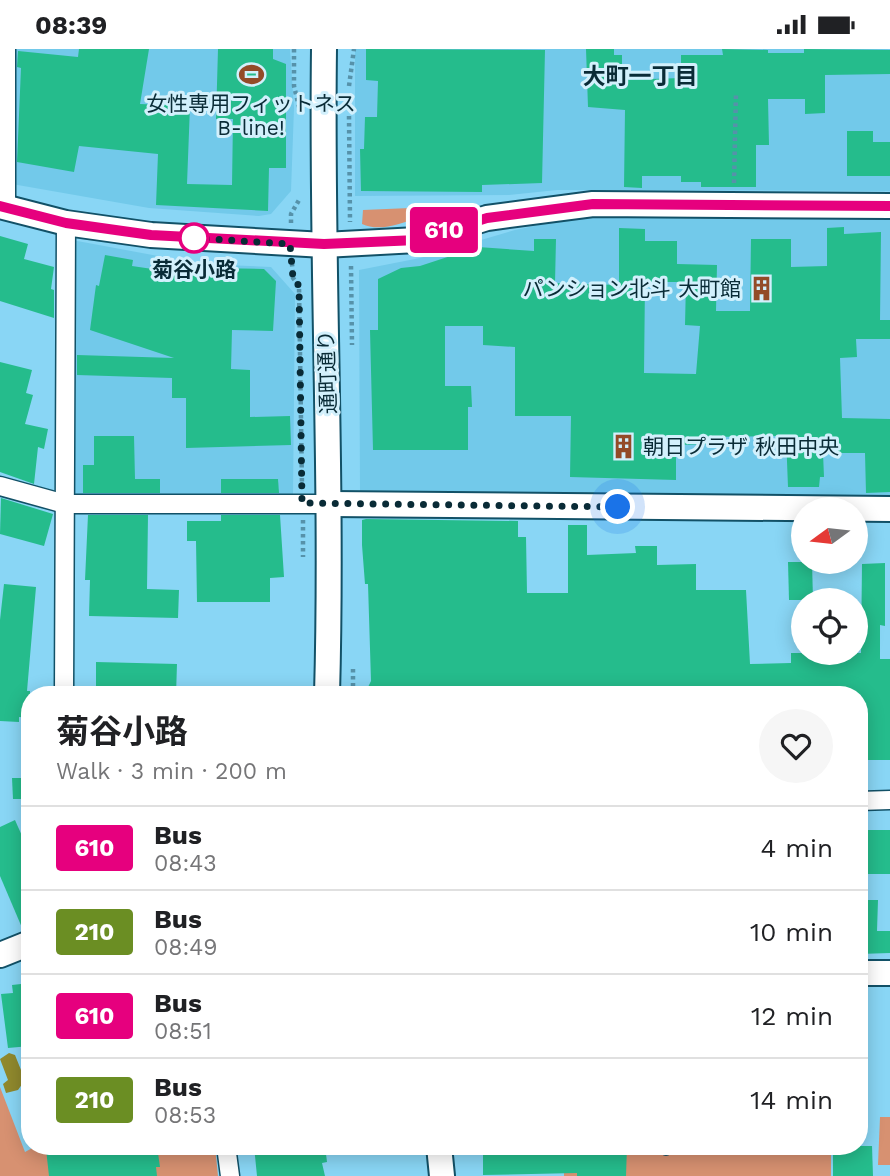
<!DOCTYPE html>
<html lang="en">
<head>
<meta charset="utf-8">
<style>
	:root { --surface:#fff; --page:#f6f6f6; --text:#202124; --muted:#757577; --line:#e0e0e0 }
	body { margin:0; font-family:"Work Sans","Noto Sans JP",sans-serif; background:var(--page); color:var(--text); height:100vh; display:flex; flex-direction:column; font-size:26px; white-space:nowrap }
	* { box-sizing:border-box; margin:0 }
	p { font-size:23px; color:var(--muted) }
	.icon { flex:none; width:38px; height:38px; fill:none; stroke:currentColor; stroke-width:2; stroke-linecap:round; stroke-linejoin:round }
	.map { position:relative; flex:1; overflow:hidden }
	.drawer { position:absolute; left:21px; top:637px; width:847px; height:469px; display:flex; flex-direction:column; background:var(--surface); border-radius:28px; box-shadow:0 4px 18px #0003 }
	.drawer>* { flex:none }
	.badge { padding:0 14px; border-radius:5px; font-size:24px; line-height:46px }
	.needle { width:46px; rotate:255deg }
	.tools { position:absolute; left:791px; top:448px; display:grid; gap:14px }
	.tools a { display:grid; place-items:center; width:77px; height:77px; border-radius:50%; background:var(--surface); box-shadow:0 4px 18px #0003; font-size:35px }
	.you { position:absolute; width:35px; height:35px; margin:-18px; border:5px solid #fff; border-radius:50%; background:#1a73e8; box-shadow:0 0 0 10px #1a73e833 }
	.map>.badge { position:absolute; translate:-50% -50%; box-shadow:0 0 0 4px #fff }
	.round { display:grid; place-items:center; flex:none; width:74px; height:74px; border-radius:37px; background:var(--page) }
	.summary { display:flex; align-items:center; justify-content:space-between; height:119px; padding:0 35px }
	h1 { font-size:33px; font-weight:700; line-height:52px }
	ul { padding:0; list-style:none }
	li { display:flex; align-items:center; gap:21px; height:84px; padding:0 35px; border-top:2px solid var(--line) }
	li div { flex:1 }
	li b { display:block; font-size:26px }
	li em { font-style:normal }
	li .badge { min-width:77px; font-weight:700; text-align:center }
	.status { display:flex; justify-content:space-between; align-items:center; height:49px; padding:0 35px; background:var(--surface); direction:ltr }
	.status svg { height:19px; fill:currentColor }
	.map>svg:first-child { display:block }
	.built { fill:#72c9ea }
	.green { fill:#d79171 }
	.water { fill:#90892d }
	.building { fill:#25bc8c; fill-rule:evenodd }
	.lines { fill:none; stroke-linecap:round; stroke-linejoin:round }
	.lane-casing { stroke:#125167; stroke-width:12 }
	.street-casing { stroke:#125167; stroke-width:21 }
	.secondary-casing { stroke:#125167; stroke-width:28 }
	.path { stroke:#5692aa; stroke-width:4.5; stroke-dasharray:3.5 3.5; stroke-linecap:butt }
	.lane { stroke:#fff; stroke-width:9 }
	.street { stroke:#fff; stroke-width:18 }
	.secondary { stroke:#fff; stroke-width:24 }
	.line-casing { stroke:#fff; stroke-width:16 }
	.line { stroke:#e6007e; stroke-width:10 }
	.walk { stroke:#092b36; stroke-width:7; stroke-dasharray:0 12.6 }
	.stop-dot { fill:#fff; stroke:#e6007e; stroke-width:3.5 }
	.labels { text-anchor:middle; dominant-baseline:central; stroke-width:6; stroke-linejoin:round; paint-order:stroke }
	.poi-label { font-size:21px; fill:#092b36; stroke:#d2f0fc }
	.stop-label { font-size:21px; font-weight:bold; fill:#092b36; stroke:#d2f0fc }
	.street-label { font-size:21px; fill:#092b36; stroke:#d2f0fc }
	.neighbourhood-label { font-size:23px; font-weight:bold; fill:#092b36; stroke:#d2f0fc }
</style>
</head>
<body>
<div class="status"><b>08:39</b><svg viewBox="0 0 49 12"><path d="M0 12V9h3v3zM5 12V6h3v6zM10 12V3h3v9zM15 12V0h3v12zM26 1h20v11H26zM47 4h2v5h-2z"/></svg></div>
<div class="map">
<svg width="890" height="1127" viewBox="0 0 890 1127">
	<rect width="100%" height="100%" fill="#89d6f5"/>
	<g class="built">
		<path d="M12 0H290L294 59 291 142 271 165 259 167 149 159 12 135Z"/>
		<path d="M355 0H890V142L557 141 509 146 355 147Z"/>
		<path d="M601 163 890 166V447L360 442 359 221 420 209 515 181Z"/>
		<path d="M72 191 201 215 271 218 295 245 293 446 284 449 70 451Z"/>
	</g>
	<g class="green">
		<path d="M410 159 416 162 417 169C400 175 379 183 362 175L363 161Z"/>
		<path d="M0 1038 25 1103 36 1097H215L218 1127H0Z"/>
		<path d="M880 1068H890V1116H878Z"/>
		<rect x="564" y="1097" width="267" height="30"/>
	</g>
	<path class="water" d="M9 1004 15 1006 25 1031 18 1041 6 1044 3 1035 8 1031 0 1010Z"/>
	<g class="building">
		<path d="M79 0H149L140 55 190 57 187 135 232 136 233 70H216L218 0H273V10L286 15V119H269L268 162 156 156 158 105 79 97 74 123 17 113 21 19 17 18 18 2 78 8Z"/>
		<path d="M366 0 545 1 542 134 482 136V143L361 142 360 100H364L365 68H377L378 32 366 31Z"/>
		<path d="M586 0H614V6H622V31L681 29V6H723L722 0 768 1V4H804V0L890 1V25L825 26V64L805 65V50H768L769 96H756V138H701V133H681V127H642V139L624 138 625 61 588 58Z"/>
		<path d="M847 82H873V93H890V127H847Z"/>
		<path d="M844 178V185L881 183 880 271H890V290H856L857 308 840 309 842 369 890 370V443L866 444 865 404H823L824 428H820L819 438H788L786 387 710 388 711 395 676 396V431L570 428 571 367H515V298L483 296V277H445V337H471L472 358H468V401H373L370 281H378V230L401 219 420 217 478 198 534 202V190H556L555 234 619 236V179L645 180V192H677V215L717 216 716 262H750L751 190H791V218L827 217V179ZM645 233H686L685 276 700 277 696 325 644 324Z"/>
		<path d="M0 187 28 195 24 210 54 218 51 240 54 241V269L0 252Z"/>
		<path d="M105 206 133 211 132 217 207 228V219L264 220 276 232 273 282 232 281 231 320 250 321V368L290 367 291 396 186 399V349H172V329L77 326V306L174 309 90 281 96 236 99 237Z"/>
		<path d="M0 313 32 321 26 344 33 346 25 375 48 380 44 400 38 398 34 435 0 423Z"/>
		<path d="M94 387H134L135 430H160V444H83V416H94Z"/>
		<path d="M221 430H278L279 444H221Z"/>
		<path d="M1 449 53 465 44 497 0 485Z"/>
		<path d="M88 466H148L147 540 179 541 178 569 89 567 90 531H85Z"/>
		<path d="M221 466H280L284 528 270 529V553H197L196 492H187V472H221Z"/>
		<path d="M366 470 518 472V488H526L527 544H568V476H587V506L636 504 635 497H657V516L696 515V541H746L750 615 791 614V604H861L862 515 885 514V577L880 576V610H890V711H865L861 646H364L371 632 368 535H365L362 496V471Z"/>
		<path d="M788 513H812L813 551H789Z"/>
		<path d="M4 535 36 538 27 642H30V669L19 668V673L0 672V571Z"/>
		<path d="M96 613 177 615 176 646H96Z"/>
		<path d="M12 729H30V750H13Z"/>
		<path d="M15 771 30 805V879L23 881 0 827V778Z"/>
		<rect x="867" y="781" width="23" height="44"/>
		<path d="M859 851H878L877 882H890V904L859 905Z"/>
		<path d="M30 934V997L8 999 1 945 13 944 12 936Z"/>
		<path d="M67 1097H157L160 1118H156L157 1127H49L46 1100Z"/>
		<path d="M254 1097H325L327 1113 322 1114 325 1127H257Z"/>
		<path d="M483 1097H627L626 1127H577V1124L483 1126Z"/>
		<path d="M833 1097H872L873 1127H833Z"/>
	</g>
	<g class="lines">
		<defs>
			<path id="lane" d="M666 1101V1097"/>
			<g id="street">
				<path d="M6 0V159"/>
				<path d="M0 437 65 455H330"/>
				<path d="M64 646 66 174"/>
				<path d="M859 752 890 751"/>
				<path d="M226 1097 230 1127"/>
			</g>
			<g id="secondary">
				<path d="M324 0C321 215 333 430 327 646"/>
				<path d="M0 157 66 174 151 186 324 196 417 191 487 169 593 155 890 157"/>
				<path d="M330 455 890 460"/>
				<path d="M0 906 30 894"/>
				<path d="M859 924H890"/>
				<path d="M439 1097 442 1127"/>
			</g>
		</defs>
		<use href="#lane" class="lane-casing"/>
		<use href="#street" class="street-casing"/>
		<use href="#secondary" class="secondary-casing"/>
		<g class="path">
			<path d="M294 0V37L299 58"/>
			<path d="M349 37 354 0"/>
			<path d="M349 67 350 173"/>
			<path d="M734 134 736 44"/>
			<path d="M291 174V165L299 151"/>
			<path d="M292 214 293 229 299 237 302 438"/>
			<path d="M351 217 352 296"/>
			<path d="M303 471V508"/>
			<path d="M353 620V646"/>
		</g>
		<use href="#lane" class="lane"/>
		<use href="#street" class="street"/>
		<use href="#secondary" class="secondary"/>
	</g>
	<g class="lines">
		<defs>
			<path id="line" d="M0 157 66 174 151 186 324 195 417 191 487 169 593 155 890 157"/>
		</defs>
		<use href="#line" class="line-casing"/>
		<use href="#line" class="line"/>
		<path class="walk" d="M194 189 290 195 293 229 299 237 302 454 618 458"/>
	</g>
	<defs>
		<symbol id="stadium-bare" viewBox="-9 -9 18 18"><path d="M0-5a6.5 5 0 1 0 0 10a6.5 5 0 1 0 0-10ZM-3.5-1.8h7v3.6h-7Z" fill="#934b28" stroke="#d2f0fc" stroke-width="2.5" paint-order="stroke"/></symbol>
		<symbol id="building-bare" viewBox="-9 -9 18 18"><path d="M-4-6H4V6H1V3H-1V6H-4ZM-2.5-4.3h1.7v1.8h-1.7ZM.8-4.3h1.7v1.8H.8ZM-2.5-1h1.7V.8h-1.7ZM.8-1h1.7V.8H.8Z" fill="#934b28" stroke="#d2f0fc" stroke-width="2.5" paint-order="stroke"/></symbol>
	</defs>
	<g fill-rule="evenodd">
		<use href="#stadium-bare" x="234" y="8" width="35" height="35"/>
		<use href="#building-bare" x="744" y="222" width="35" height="35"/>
		<use href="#building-bare" x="606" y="380" width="35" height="35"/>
	</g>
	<circle class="stop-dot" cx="194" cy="189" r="14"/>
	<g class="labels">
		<g class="poi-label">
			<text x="251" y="54">女性専用フィットネス<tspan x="251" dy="24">B-line!</tspan></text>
			<text x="741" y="239" text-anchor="end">パンション北斗 大町館</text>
			<text x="643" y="397" text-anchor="start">朝日プラザ 秋田中央</text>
		</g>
		<g class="stop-label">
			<text x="194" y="220">菊谷小路</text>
		</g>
		<g class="street-label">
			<text transform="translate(327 323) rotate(-92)">通町通り</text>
		</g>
		<g class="neighbourhood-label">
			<text x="640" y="27">大町一丁目</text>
		</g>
	</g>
</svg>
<div class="tools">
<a><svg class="needle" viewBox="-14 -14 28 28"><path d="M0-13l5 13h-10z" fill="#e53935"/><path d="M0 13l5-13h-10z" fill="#757577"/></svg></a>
<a><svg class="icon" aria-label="locate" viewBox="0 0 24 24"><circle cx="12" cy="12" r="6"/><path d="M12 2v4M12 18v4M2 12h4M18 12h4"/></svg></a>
</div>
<div class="you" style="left:618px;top:458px"></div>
<b class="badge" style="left:444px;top:181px;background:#e6007e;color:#fff">610</b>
<section class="drawer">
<div class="summary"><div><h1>菊谷小路</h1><p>Walk · 3 min · 200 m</p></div><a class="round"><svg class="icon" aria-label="heart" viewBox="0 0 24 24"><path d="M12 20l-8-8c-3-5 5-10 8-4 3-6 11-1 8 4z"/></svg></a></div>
<ul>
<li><span class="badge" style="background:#e6007e;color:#fff">610</span><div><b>Bus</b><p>08:43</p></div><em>4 min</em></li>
<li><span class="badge" style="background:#6b8e23;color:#fff">210</span><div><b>Bus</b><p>08:49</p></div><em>10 min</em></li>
<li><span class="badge" style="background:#e6007e;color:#fff">610</span><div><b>Bus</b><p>08:51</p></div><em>12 min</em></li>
<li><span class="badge" style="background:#6b8e23;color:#fff">210</span><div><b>Bus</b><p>08:53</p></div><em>14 min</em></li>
</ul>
</section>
</div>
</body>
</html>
